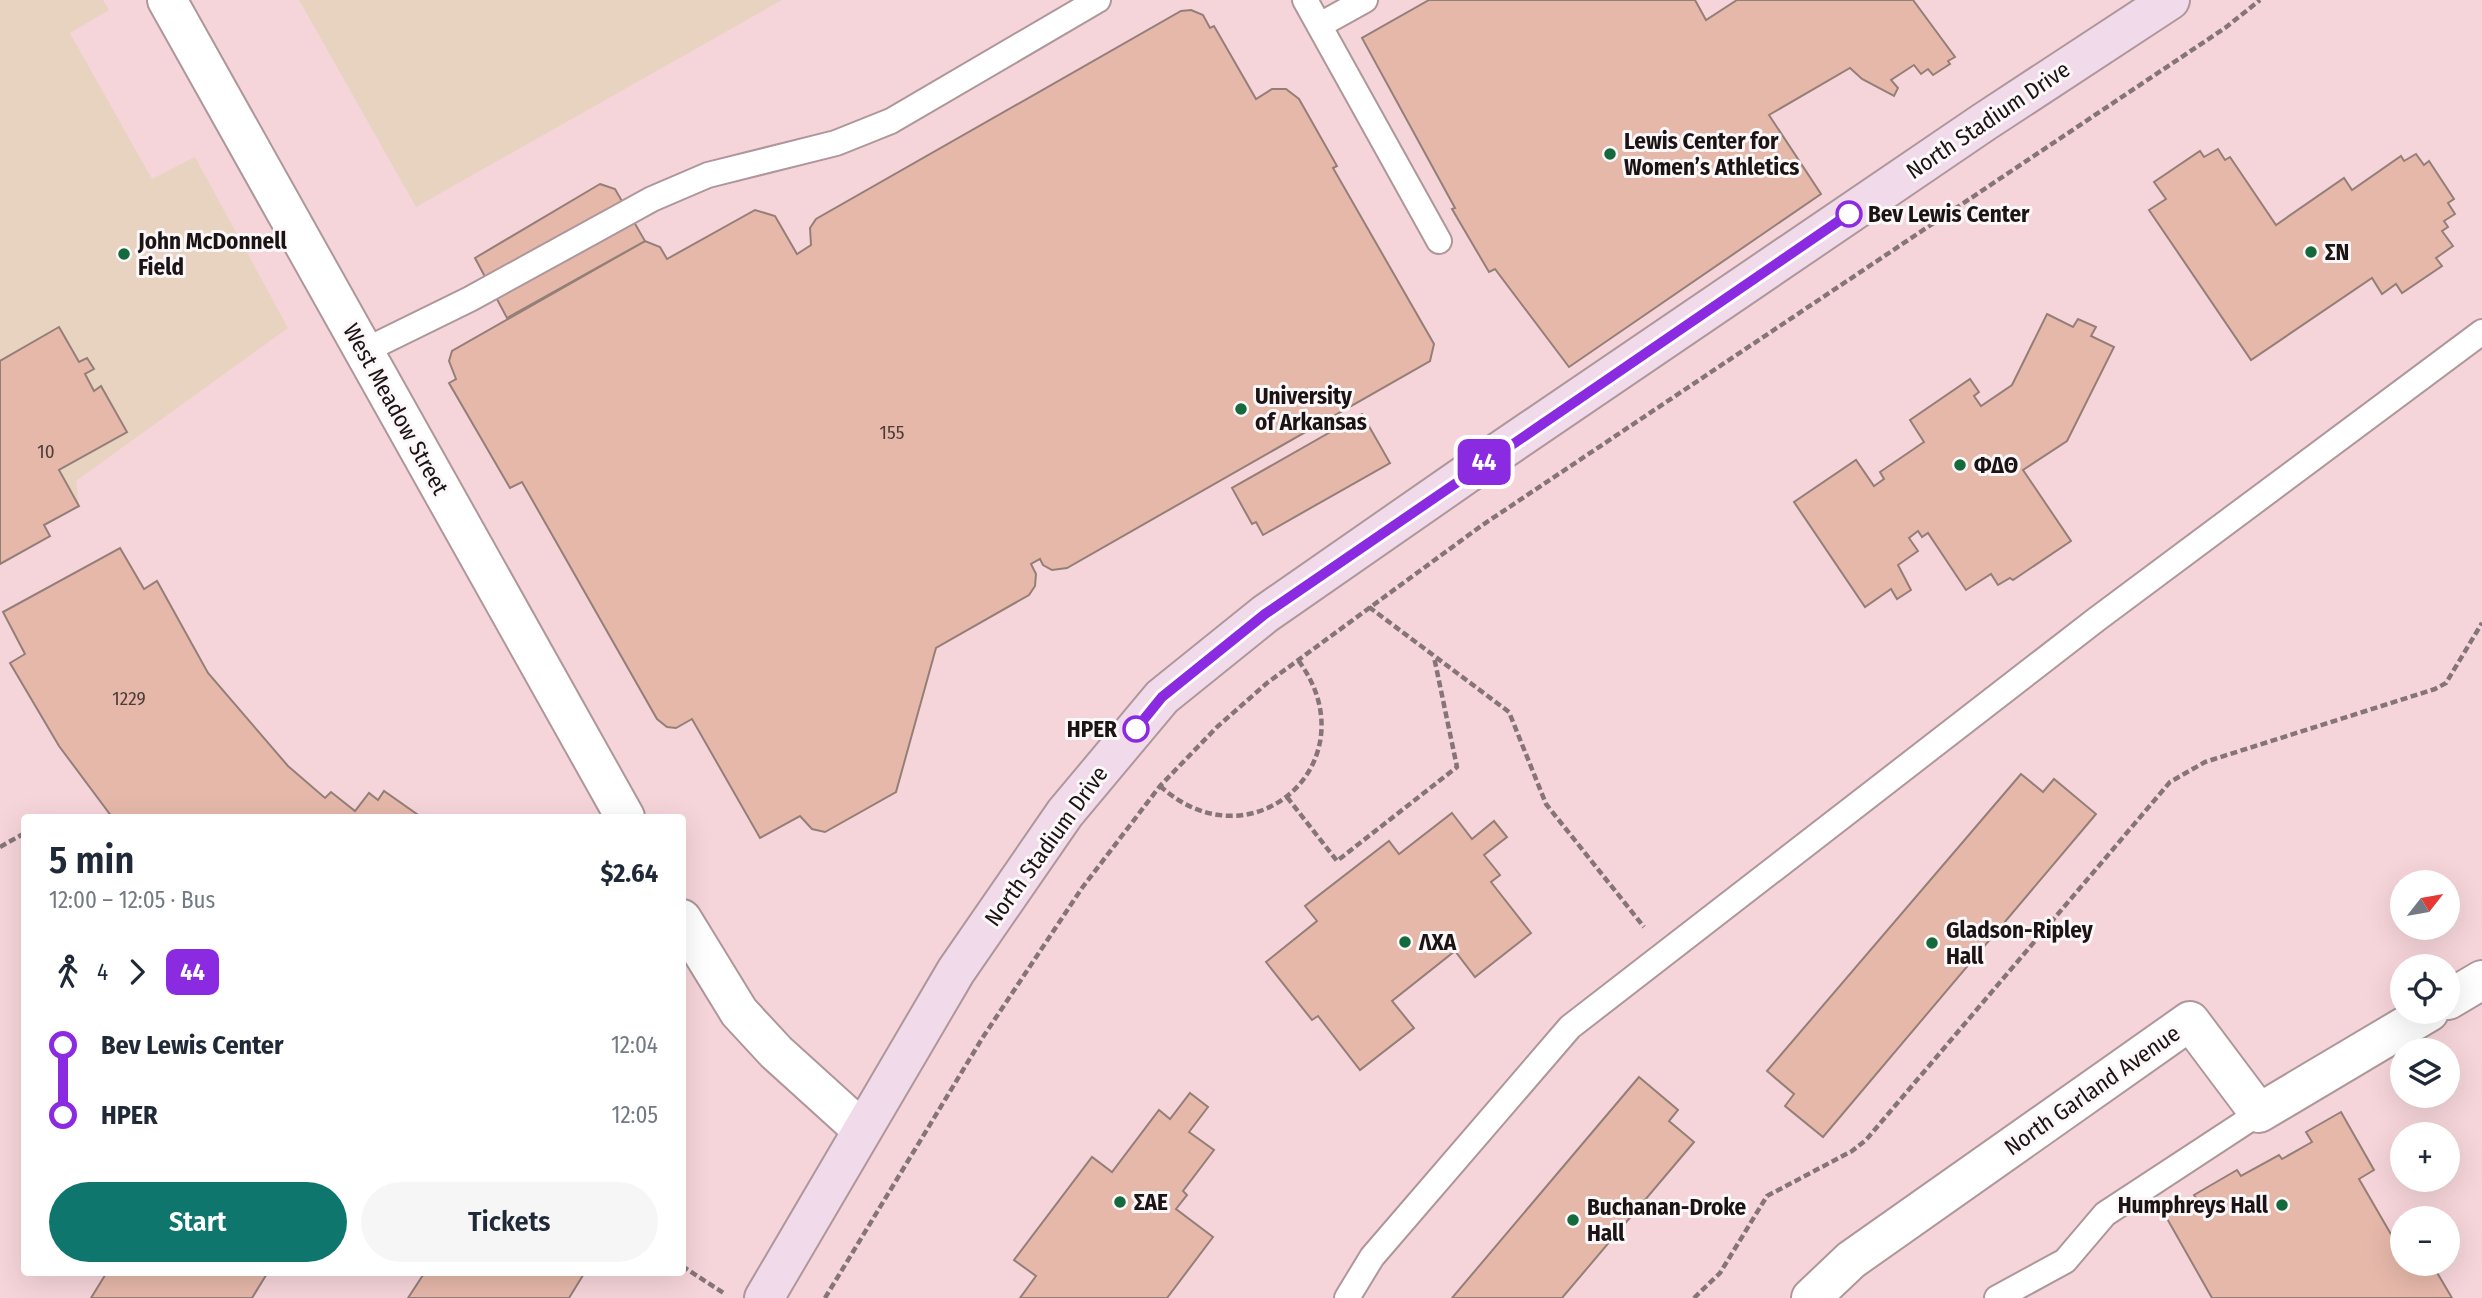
<!DOCTYPE html>
<html lang="en">
<head>
<meta charset="utf-8">
<style>
	:root { --surface:#fff; --page:#f6f6f7; --text:#1f2937; --muted:#747a83; --accent:#0f766e }
	body { margin:0; font-family:"Fira Sans Condensed",sans-serif; background:var(--page); color:var(--text); height:100vh; display:flex; flex-direction:column; font-size:26px; white-space:nowrap }
	* { box-sizing:border-box; margin:0 }
	p { font-size:23px; color:var(--muted) }
	.icon { flex:none; width:38px; height:38px; fill:none; stroke:currentColor; stroke-width:2; stroke-linecap:round; stroke-linejoin:round }
	.map { position:relative; flex:1; overflow:hidden }
	.panel { position:absolute; left:21px; top:814px; width:665px; height:462px; display:flex; flex-direction:column; background:var(--surface); border-radius:7px; box-shadow:0 7px 28px #0002 }
	.panel>* { flex:none }
	.badge { padding:0 14px; border-radius:10px; font-size:24px; line-height:46px }
	.needle { width:46px; rotate:59deg }
	.controls { position:absolute; left:2390px; top:870px; display:grid; gap:14px }
	.controls a { display:grid; place-items:center; width:70px; height:70px; border-radius:50%; background:var(--surface); box-shadow:0 7px 28px #0002; font-size:35px }
	.map>.badge { position:absolute; translate:-50% -50%; box-shadow:0 0 0 4px #fff }
	.legs { display:flex; align-items:center; gap:10px; height:77px; padding:0 28px; font-size:23px }
	.legs p { margin-inline-start:auto }
	.headline { display:flex; align-items:center; justify-content:space-between; height:119px; padding:0 28px }
	h1 { font-size:38px; font-weight:600; line-height:52px }
	.cta { display:flex; gap:14px; margin-top:auto; padding:14px 28px }
	.cta a { flex:1; height:80px; border-radius:42px; background:var(--accent); color:#fff; font-size:28px; font-weight:600; line-height:80px; text-align:center }
	.cta a+a { background:var(--page); color:var(--text) }
	ul { padding:0 28px; list-style:none }
	li { display:flex; align-items:center; gap:24px; height:70px; font-size:26px }
	li i { display:grid; place-items:center; width:10px; height:100%; margin:0 9px; background:currentColor }
	li i::after { content:''; width:18px; height:18px; margin:-9px; border:5px solid; border-radius:50%; background:var(--surface) }
	li p { margin-inline-start:auto }
	li:first-child i { background:linear-gradient(#0000 50%,currentColor 0) }
	li:last-child i { background:linear-gradient(currentColor 50%,#0000 0) }
	.map>svg:first-child { display:block }
	.built { fill:#f6d5da; fill-rule:evenodd }
	.green { fill:#e7d3bf }
	.building { fill:#e6b8aa; stroke:#947f78; stroke-width:2 }
	.lines { fill:none; stroke-linecap:round; stroke-linejoin:round }
	.lane-casing { stroke:#ae979a; stroke-width:28 }
	.street-casing { stroke:#ae979a; stroke-width:42 }
	.secondary-casing { stroke:#ae979a; stroke-width:42 }
	.path { stroke:#867578; stroke-width:4.5; stroke-dasharray:7 3.5; stroke-linecap:butt }
	.lane { stroke:#fff; stroke-width:24 }
	.street { stroke:#fff; stroke-width:38 }
	.secondary { stroke:#f1dbeb; stroke-width:38 }
	.line-1-casing { stroke:#fff; stroke-width:16 }
	.line-1 { stroke:#8a2be2; stroke-width:10 }
	.poi-dot { fill:#146a3c; stroke:#fcf7f8; stroke-width:2.5 }
	.stop-1-dot { fill:#fff; stroke:#8a2be2; stroke-width:3.5 }
	.labels { text-anchor:middle; dominant-baseline:central; stroke-width:6; stroke-linejoin:round; paint-order:stroke }
	.number-label { font-size:19px; fill:#4e3c3a }
	.street-label { font-size:23px; fill:#1c1315; stroke:#fcf7f8 }
	.poi-label { font-size:23px; font-weight:bold; fill:#1c1315; stroke:#fcf7f8; text-anchor:start }
	.stop-label { font-size:23px; font-weight:bold; fill:#1c1315; stroke:#fcf7f8; text-anchor:start }
</style>
</head>
<body>
<div class="map">
<svg width="2482" height="1298" viewBox="0 0 2482 1298">
	<rect width="100%" height="100%" fill="#fee4e8"/>
	<path class="built" d="M0 0H2482V1298H0ZM24 817H682V1272H24ZM2403 882H2448V928H2403ZM2403 966H2448V1012H2403ZM2403 1050H2448V1096H2403ZM2403 1134H2448V1180H2403ZM2403 1218H2448V1264H2403Z"/>
	<g class="green">
		<path d="M0 0H103L109 10 70 33 152 179 195 157 288 328 76 481 79 506 45 525 50 536 0 564Z"/>
		<path d="M299 0H782L416 207Z"/>
	</g>
	<g class="building">
		<path d="M1429 0H1695L1706 20 1737 0H1913L1955 57 1948 61 1950 64 1933 75 1928 69 1921 74 1914 65 1891 80 1898 88 1894 96 1862 79 1850 68 1769 115 1821 194 1569 367 1495 269 1489 272 1452 209 1455 208 1362 38Z"/>
		<path d="M1191 10 1203 15 1210 28 1214 26 1256 99 1272 89H1286L1299 99 1337 166 1333 168 1434 344 1430 361 1067 568 1052 570 1043 565 1040 559 1031 564 1036 574 1035 586 1029 595 936 648 896 792 825 832 812 829 800 816 760 838 692 719 676 728 667 727 657 719 522 482 510 488 449 383 456 379 449 361 452 351 645 241 660 247 667 259 755 210 775 216 797 254 811 245 810 228 816 219 1181 11Z"/>
		<path d="M2218 149 2225 160 2230 157 2276 225 2344 178 2352 190 2401 156 2404 161 2416 154 2424 165 2429 161 2454 199 2448 203 2455 214 2444 221 2448 227 2442 231 2453 246 2436 258 2442 266 2402 293 2396 284 2382 294 2372 278 2251 360 2149 210 2166 199 2154 182 2200 151 2204 157Z"/>
		<path d="M600 184 615 189 645 241 507 318 475 258Z"/>
		<path d="M2047 314 2073 327 2078 319 2096 327 2091 336 2114 347 2067 441 2023 470 2071 541 2013 580 2010 578 1998 585 1991 574 1966 590 1928 533 1922 537 1918 531 1909 538 1918 551 1898 565 1911 590 1897 599 1891 589 1865 607 1794 502 1856 460 1874 486 1884 479 1880 472 1924 442 1910 420 1970 379 1979 392 1974 396 1981 406 2012 385Z"/>
		<path d="M59 327 79 362 87 358 94 369 85 374 94 391 101 386 127 432 59 470 79 506 44 525 50 536 0 564V361Z"/>
		<path d="M1362 414 1390 463 1263 535 1256 522 1252 524 1232 488Z"/>
		<path d="M120 548 144 589 157 581 208 673 288 766 325 798 331 792 355 811 369 793 378 800 384 791 421 817H112L59 746 10 663 25 654 3 612Z"/>
		<path d="M2021 774 2043 792 2054 779 2096 814 1823 1137 1785 1106 1794 1094 1767 1071Z"/>
		<path d="M1452 813 1472 839 1494 821 1507 837 1484 855 1500 875 1491 882 1531 933 1475 977 1455 951 1392 1001 1414 1028 1360 1070 1318 1016 1312 1020 1266 962 1317 921 1305 906 1389 841 1399 854Z"/>
		<path d="M1639 1077 1678 1110 1669 1121 1694 1142 1562 1298H1452Z"/>
		<path d="M1190 1093 1208 1107 1189 1132 1214 1150 1183 1191 1187 1195 1176 1209 1213 1237 1167 1298H1020L1036 1276 1014 1260 1092 1157 1112 1172 1159 1110 1170 1119Z"/>
		<path d="M2341 1112 2374 1170 2359 1179 2403 1255V1264H2432L2452 1298H2212L2165 1215 2198 1201 2194 1195 2237 1170 2241 1176 2279 1155 2282 1159 2312 1142 2306 1132Z"/>
		<path d="M107 1272H268L252 1298H91Z"/>
		<path d="M425 1272H585L569 1298H408Z"/>
	</g>
	<g class="lines">
		<defs>
			<g id="lane">
				<path d="M1305 0 1439 241"/>
				<path d="M1320 25 1365 0"/>
				<path d="M364 351 470 299 652 199 708 175 836 143 891 121 1098 0"/>
				<path d="M1347 1298 1372 1257 1570 1027 2097 619 2482 332"/>
				<path d="M1997 1298 2065 1261 2105 1214 2259 1113"/>
			</g>
			<g id="street">
				<path d="M167 0 625 817"/>
				<path d="M682 919 739 1012 776 1052 862 1130"/>
				<path d="M2448 1000 2482 980"/>
				<path d="M1811 1298 1851 1260 2190 1021 2259 1113 2429 1012"/>
			</g>
			<path id="secondary" d="M764 1298 956 971 1065 813 1162 697 1265 614 1465 475 1984 122 2170 0"/>
		</defs>
		<use href="#lane" class="lane-casing"/>
		<use href="#street" class="street-casing"/>
		<use href="#secondary" class="secondary-casing"/>
		<g class="path">
			<path d="M1369 607 1509 712 1546 804 1644 927"/>
			<path d="M1160 786C1253 870 1373 760 1298 660"/>
			<path d="M1287 797 1337 861 1457 767 1434 657"/>
			<path d="M0 847 23 834"/>
			<path d="M682 1266 725 1294"/>
			<path d="M825 1298 983 1037 1082 888 1160 786 1217 727 1267 683 1481 526 2225 28 2260 0"/>
			<path d="M1694 1298 1720 1273 1767 1196 1852 1151 1866 1140 2170 782 2205 762 2435 689 2446 683 2482 623"/>
		</g>
		<use href="#lane" class="lane"/>
		<use href="#street" class="street"/>
		<use href="#secondary" class="secondary"/>
	</g>
	<g class="lines">
		<defs>
			<path id="line-1" d="M1136 729 1162 697 1265 614 1849 214"/>
		</defs>
		<use href="#line-1" class="line-1-casing"/>
		<use href="#line-1" class="line-1"/>
	</g>
	<g class="poi-dot">
		<circle cx="1610" cy="154" r="7"/>
		<circle cx="2311" cy="252" r="7"/>
		<circle cx="124" cy="254" r="7"/>
		<circle cx="1241" cy="409" r="7"/>
		<circle cx="1960" cy="465" r="7"/>
		<circle cx="1405" cy="942" r="7"/>
		<circle cx="1932" cy="943" r="7"/>
		<circle cx="1120" cy="1202" r="7"/>
		<circle cx="2282" cy="1205" r="7"/>
		<circle cx="1573" cy="1220" r="7"/>
	</g>
	<g class="stop-1-dot">
		<circle cx="1849" cy="214" r="12"/>
		<circle cx="1136" cy="729" r="12"/>
	</g>
	<g class="labels">
		<g class="number-label">
			<text x="892" y="432">155</text>
			<text x="46" y="451">10</text>
			<text x="129" y="698">1229</text>
		</g>
		<g class="street-label">
			<text transform="translate(1988 120) rotate(-34)">North Stadium Drive</text>
			<text transform="translate(396 409) rotate(61)">West Meadow Street</text>
			<text transform="translate(1046 846) rotate(-54)">North Stadium Drive</text>
			<text transform="translate(2092 1090) rotate(-35)">North Garland Avenue</text>
		</g>
		<g class="poi-label">
			<text x="1624" y="141">Lewis Center for<tspan x="1624" dy="26">Women’s Athletics</tspan></text>
			<text x="138" y="241">John McDonnell<tspan x="138" dy="26">Field</tspan></text>
			<text x="2325" y="252">ΣΝ</text>
			<text x="1255" y="396">University<tspan x="1255" dy="26">of Arkansas</tspan></text>
			<text x="1974" y="465">ΦΔΘ</text>
			<text x="1946" y="930">Gladson-Ripley<tspan x="1946" dy="26">Hall</tspan></text>
			<text x="1419" y="942">ΛΧΑ</text>
			<text x="1134" y="1202">ΣΑΕ</text>
			<text x="2268" y="1205" text-anchor="end">Humphreys Hall</text>
			<text x="1587" y="1207">Buchanan-Droke<tspan x="1587" dy="26">Hall</tspan></text>
		</g>
		<g class="stop-label">
			<text x="1868" y="214">Bev Lewis Center</text>
			<text x="1117" y="729" text-anchor="end">HPER</text>
		</g>
	</g>
</svg>
<div class="controls">
<a><svg class="needle" viewBox="-14 -14 28 28"><path d="M0-13l5 13h-10z" fill="#e53935"/><path d="M0 13l5-13h-10z" fill="#747a83"/></svg></a>
<a><svg class="icon" aria-label="locate" viewBox="0 0 24 24"><circle cx="12" cy="12" r="6"/><path d="M12 2v4M12 18v4M2 12h4M18 12h4"/></svg></a>
<a><svg class="icon" aria-label="layers" viewBox="0 0 24 24"><path d="M12 4l9 5-9 5-9-5zM3 14l9 5 9-5"/></svg></a>
<a>+</a>
<a>−</a>
</div>
<b class="badge" style="left:1484px;top:462px;background:#8a2be2;color:#fff">44</b>
<section class="panel">
<div class="headline"><div><h1>5 min</h1><p>12:00 – 12:05 · Bus</p></div><b>$2.64</b></div>
<div class="legs"><svg class="icon" aria-label="walk" viewBox="0 0 24 24"><circle cx="13" cy="4" r="2"/><path d="M13 8l-2 6 4 7M11 14l-3 7M7 12l3-4h3l4 4"/></svg>4<svg class="icon" aria-label="forward" viewBox="0 0 24 24"><path d="M9 5l7 7-7 7"/></svg><b class="badge" style="background:#8a2be2;color:#fff">44</b></div>
<ul>
<li><i style="color:#8a2be2"></i><b>Bev Lewis Center</b><p>12:04</p></li>
<li><i style="color:#8a2be2"></i><b>HPER</b><p>12:05</p></li>
</ul>
<div class="cta"><a>Start</a><a>Tickets</a></div>
</section>
</div>
</body>
</html>
